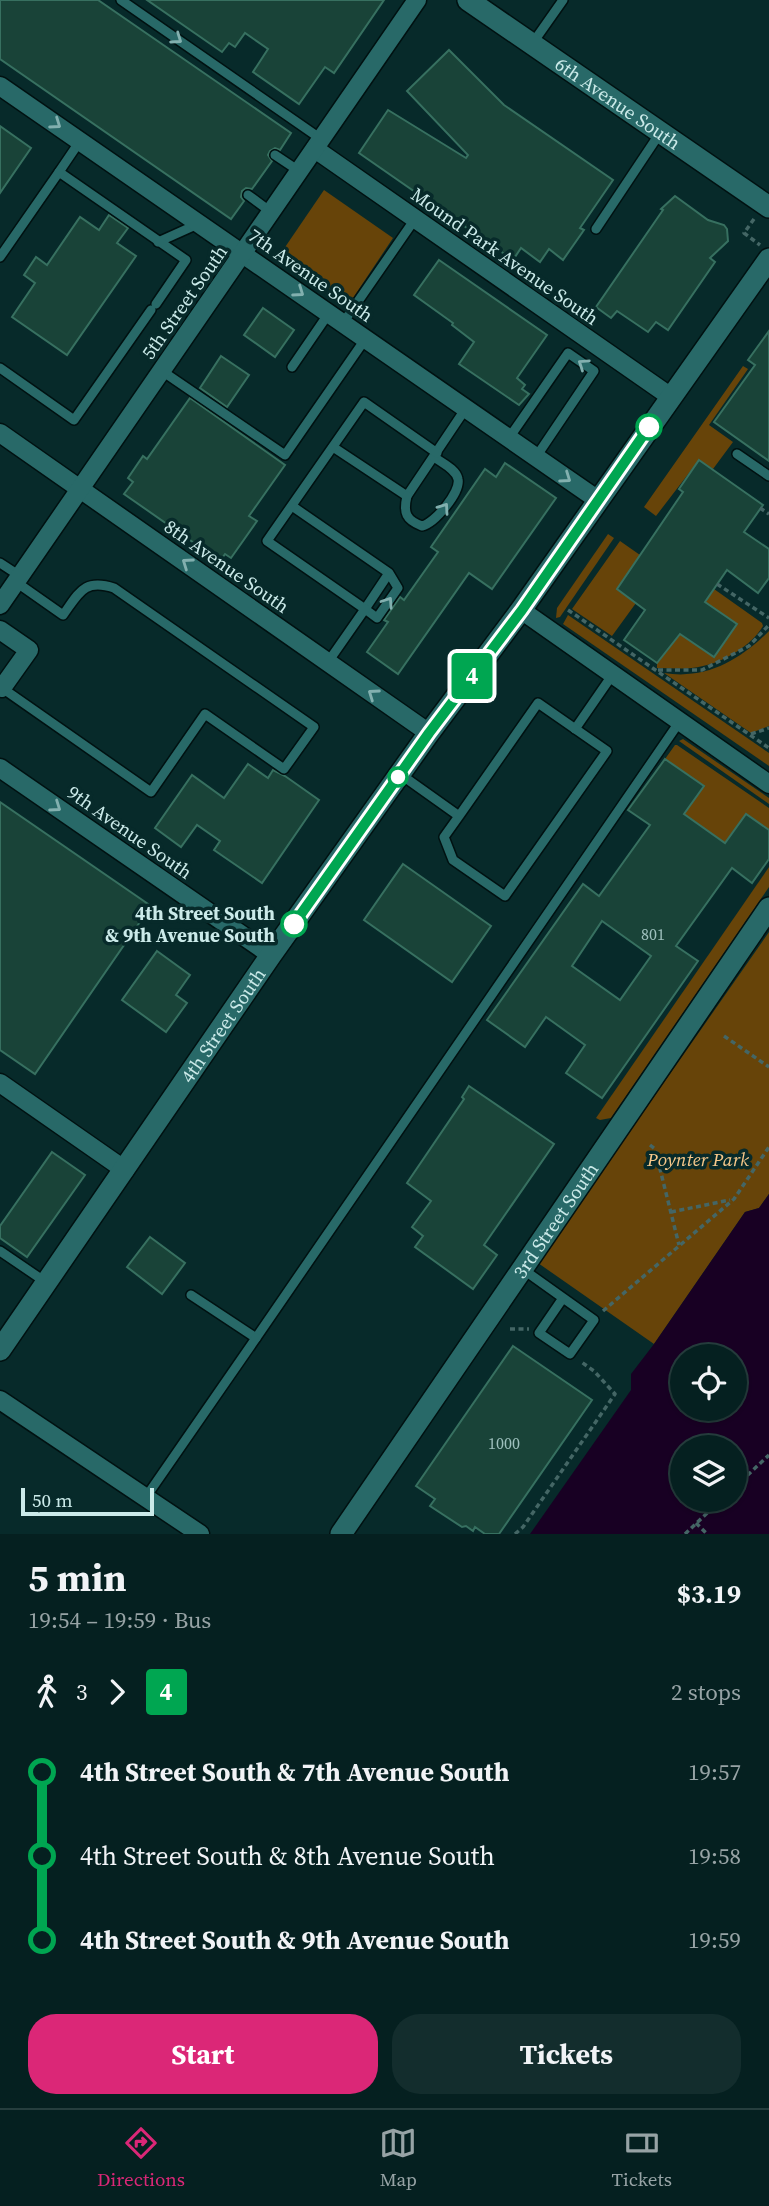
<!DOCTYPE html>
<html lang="en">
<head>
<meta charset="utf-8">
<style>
	:root { --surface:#052020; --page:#132d2d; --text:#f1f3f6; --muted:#97a3a5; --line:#263e3e; --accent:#db2777 }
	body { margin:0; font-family:"Source Serif 4",serif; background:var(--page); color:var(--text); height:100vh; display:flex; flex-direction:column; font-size:26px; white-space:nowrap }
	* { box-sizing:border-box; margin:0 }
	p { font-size:23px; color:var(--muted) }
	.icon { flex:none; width:38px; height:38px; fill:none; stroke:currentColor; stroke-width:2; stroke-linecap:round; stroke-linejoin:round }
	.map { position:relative; height:1534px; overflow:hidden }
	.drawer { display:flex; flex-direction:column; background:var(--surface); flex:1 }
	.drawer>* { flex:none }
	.badge { padding:0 14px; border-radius:5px; font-size:24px; line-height:46px }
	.fabs { position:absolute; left:670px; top:1344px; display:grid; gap:14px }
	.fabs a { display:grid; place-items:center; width:77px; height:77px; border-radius:50%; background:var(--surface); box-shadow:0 2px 5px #0004,0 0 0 2px var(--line); font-size:35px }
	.scale { position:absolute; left:21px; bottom:18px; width:133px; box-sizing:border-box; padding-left:7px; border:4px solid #cbeae9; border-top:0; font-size:19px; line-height:24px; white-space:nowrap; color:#cbeae9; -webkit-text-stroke:5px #072a2a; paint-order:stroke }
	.map>.badge { position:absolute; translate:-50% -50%; box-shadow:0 0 0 4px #fff }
	.legs { display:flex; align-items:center; gap:10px; height:77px; padding:0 28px; font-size:23px }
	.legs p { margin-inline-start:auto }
	.headline { display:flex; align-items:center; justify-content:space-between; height:119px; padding:0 28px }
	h1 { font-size:38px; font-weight:700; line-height:52px }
	.cta { display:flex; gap:14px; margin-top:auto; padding:14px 28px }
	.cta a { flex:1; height:80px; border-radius:28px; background:var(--accent); color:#fff; font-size:28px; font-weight:700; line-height:80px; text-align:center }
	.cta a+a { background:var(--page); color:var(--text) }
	ul { padding:0 28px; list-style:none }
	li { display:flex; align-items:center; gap:24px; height:84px; font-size:26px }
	li i { display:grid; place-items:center; width:10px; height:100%; margin:0 9px; background:currentColor }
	li i::after { content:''; width:18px; height:18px; margin:-9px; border:5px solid; border-radius:50%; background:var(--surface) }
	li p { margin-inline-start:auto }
	li:first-child i { background:linear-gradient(#0000 50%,currentColor 0) }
	li:last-child i { background:linear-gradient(currentColor 50%,#0000 0) }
	.tabs { display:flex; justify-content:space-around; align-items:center; height:98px; border-top:2px solid var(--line); background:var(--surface); font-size:19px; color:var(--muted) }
	.tabs a { display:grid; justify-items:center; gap:4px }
	.tabs .selected { color:var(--accent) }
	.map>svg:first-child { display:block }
	.green { fill:#674409 }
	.water { fill:#180023; fill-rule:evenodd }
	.building { fill:#194338; stroke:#377060; stroke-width:2; fill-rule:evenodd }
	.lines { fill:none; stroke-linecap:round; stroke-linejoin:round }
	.lane-casing { stroke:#011111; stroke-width:12 }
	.street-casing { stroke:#011111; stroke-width:21 }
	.secondary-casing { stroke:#011111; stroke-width:24 }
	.path { stroke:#446665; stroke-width:3.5; stroke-dasharray:5 3.5; stroke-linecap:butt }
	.lane { stroke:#286968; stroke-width:9 }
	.street { stroke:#286968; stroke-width:18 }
	.secondary { stroke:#286968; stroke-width:21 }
	.oneway { stroke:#82b0af }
	.line-1-casing { stroke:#fff; stroke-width:16 }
	.line-1 { stroke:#00a651; stroke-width:10 }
	.stop-1-dot { fill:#fff; stroke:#00a651; stroke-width:3.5 }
	.labels { text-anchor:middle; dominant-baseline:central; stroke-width:7; stroke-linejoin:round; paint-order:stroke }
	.number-label { font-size:16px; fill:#9ec0bd }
	.street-label { font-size:19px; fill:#cbeae9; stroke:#072a2a }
	.stop-label { font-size:19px; font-weight:bold; fill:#cbeae9; stroke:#072a2a; text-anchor:end }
	.park-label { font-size:19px; font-style:italic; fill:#f7c88a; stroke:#072a2a }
</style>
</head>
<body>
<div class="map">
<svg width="769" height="1534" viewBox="0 0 769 1534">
	<rect width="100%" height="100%" fill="#072a2a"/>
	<g class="green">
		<path d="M324 190 393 238 349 304 279 256Z"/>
		<path d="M743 366 748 369 709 425 733 442 713 469 699 460 656 516 644 507Z"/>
		<path d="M608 534 614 538 560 617 556 618 557 608Z"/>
		<path d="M620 541 640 555 617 589 636 603 612 636 572 609Z"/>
		<path d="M714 589 762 623 763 626C752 645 724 662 703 666 688 670 672 668 657 668V663L680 634 714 656 736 624 705 602Z"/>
		<path d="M568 615 769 753V766L563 624Z"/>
		<path d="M769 631V726L751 733 664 673C706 680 740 660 769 631Z"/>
		<path d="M683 739 769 798V804L679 741Z"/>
		<path d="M675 745H677L769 808V830L746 814 725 843 684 814 704 786 665 759Z"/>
		<path d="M769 867V887L611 1118 600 1120 596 1118Z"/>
		<path d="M769 932V1194L759 1208 745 1212 654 1344 538 1263Z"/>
	</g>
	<path class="water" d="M769 1194V1534H530L631 1390V1374L654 1344 745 1212 759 1208ZM682 1356H735V1409H682ZM682 1447H735V1500H682Z"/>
	<g class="building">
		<path d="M0 0H98L291 133 280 150 275 148 270 151 268 155 272 161 252 189 246 188 242 191 241 197 244 201 231 219 0 59Z"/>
		<path d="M147 0H384L334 73 325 67 299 104 253 72 268 49 245 33 235 47 229 43 222 52Z"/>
		<path d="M449 50 504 105 613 180 580 228 584 230 563 260 549 249 540 262 521 248 513 260 359 153 388 110 466 158 468 155 407 91Z"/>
		<path d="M0 126 31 148 0 193Z"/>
		<path d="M675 196 708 220 724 225 727 229 728 241 710 258 715 262 668 330 656 322 648 332 617 311 611 318 596 307 663 210 661 209Z"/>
		<path d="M109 215 128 228 117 243 136 256 67 355 12 317 35 283 24 275 36 257 47 265 80 217 99 230Z"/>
		<path d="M439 260 547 335 517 378 525 385 522 389 529 394 519 405 459 364 474 342 452 325 453 323 414 295Z"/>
		<path d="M263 308 294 330 275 357 244 335Z"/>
		<path d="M769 331V461L714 422 755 365 748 360Z"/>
		<path d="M221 356 249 375 227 407 200 388Z"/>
		<path d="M190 398 285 465 249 516 257 521 231 558 225 554 220 561 124 494 133 482 128 478 143 456 147 459Z"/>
		<path d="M699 460 763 505 744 532 769 549V578L758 593 727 570 705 602 737 624 714 657 680 634 657 663 624 640 645 610 617 589 683 492 679 489Z"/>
		<path d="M505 463 556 498 492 589 469 573 398 674 367 652 388 622 384 620 400 597 404 600 438 552 431 547 485 469 496 477Z"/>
		<path d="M665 759 704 786 684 814 725 843 746 814 769 830V859L752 883 732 868 676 946 698 961 602 1098 566 1073 585 1045 546 1017 525 1047 487 1020 583 884 599 896 650 825 628 810ZM602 921 651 956 620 1000 572 966Z"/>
		<path d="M248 764 268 778 273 770 285 776 319 800 262 883 214 850 220 841 197 825 181 847 155 828 192 775 224 798Z"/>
		<path d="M0 802 151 906 35 1074 0 1050Z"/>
		<path d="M403 864 491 926 452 982 364 920Z"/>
		<path d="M157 951 190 975 176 995 187 1003 166 1032 122 1000Z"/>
		<path d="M469 1086 554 1144 484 1245 497 1255 473 1289 415 1247 423 1236 412 1227 431 1201 407 1183 464 1099 462 1097Z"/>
		<path d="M52 1152 85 1175 27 1257 0 1238V1226Z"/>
		<path d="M150 1237 185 1263 162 1294 127 1267Z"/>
		<path d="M513 1346 592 1400 499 1534H485L475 1527 473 1531 466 1526 462 1527 430 1506 435 1499 416 1486Z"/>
	</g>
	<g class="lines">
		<defs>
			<g id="lane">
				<path d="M121 0 321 139"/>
				<path d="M532 44 563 0"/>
				<path d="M275 155 299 171"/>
				<path d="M59 172 80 141"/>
				<path d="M248 195 271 212"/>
				<path d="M596 229 660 133"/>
				<path d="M158 242 198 224"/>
				<path d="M0 257 59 172 186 260 156 304"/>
				<path d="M343 323 415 219"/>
				<path d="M292 367 329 313"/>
				<path d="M0 368 74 420 151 310"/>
				<path d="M162 371 285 455 366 338"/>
				<path d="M509 438 568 353 594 371 536 457"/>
				<path d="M333 447 407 496 466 408"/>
				<path d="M737 454 769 476"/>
				<path d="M407 496C403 513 406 520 422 526 435 523 461 492 458 479 456 469 442 463 434 457"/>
				<path d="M292 506 389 573 365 609 377 618 398 588 389 573"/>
				<path d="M0 563 20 576"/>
				<path d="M328 662 365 609 267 541 364 402 437 453"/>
				<path d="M2 688 151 792 205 714 284 769 314 727 114 588C84 578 79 593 63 615L16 582"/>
				<path d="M575 729 613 674"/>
				<path d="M400 774 459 816 538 703 607 751 505 896 453 860 444 837 459 816"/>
				<path d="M0 1251 47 1283"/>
				<path d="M524 1270 594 1320 570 1354 539 1333 563 1298"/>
				<path d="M191 1295 256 1338 680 721"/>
				<path d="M146 1497 256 1338"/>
			</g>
			<g id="street">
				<path d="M0 86 598 500"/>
				<path d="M315 149 671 397"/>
				<path d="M0 433 429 733"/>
				<path d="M0 605 417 0"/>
				<path d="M521 610 769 784"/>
				<path d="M0 630 29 650 2 688 0 687"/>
				<path d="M0 768 271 955"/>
				<path d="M0 1083 125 1170"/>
				<path d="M0 1400 200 1534"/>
			</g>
			<g id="secondary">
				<path id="s1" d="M468 0 769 207"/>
				<path id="s2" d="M0 1350 271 955 429 733 521 610 769 259"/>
				<path id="s3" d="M341 1534 769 908"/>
			</g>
		</defs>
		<use href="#lane" class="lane-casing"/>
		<use href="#street" class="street-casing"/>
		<use href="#secondary" class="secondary-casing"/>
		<g class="path">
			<path d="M754 219 744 233 760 245"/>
			<path d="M760 508 769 514"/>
			<path d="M717 584 769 618"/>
			<path d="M568 610 769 748"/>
			<path d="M658 670H702L749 646 769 625"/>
			<path d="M751 734 769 728"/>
			<path d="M724 1036 769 1067"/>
			<path d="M650 1145 655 1149 679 1245"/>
			<path d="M671 1212 730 1200"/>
			<path d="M603 1311 734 1199 769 1147"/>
			<path d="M510 1329H529"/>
			<path d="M735 1487 769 1455"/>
			<path d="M696 1523 707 1534"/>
			<path d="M515 1534 523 1527 615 1394 594 1371 580 1361"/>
			<path d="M685 1534 721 1500"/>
		</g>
		<use href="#lane" class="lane"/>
		<use href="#street" class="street"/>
		<use href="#secondary" class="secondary"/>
	</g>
	<defs><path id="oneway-chevron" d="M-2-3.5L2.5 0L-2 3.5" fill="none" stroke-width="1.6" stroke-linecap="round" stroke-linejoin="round" transform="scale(1.75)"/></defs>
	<g class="oneway">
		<use href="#oneway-chevron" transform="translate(177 39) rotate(35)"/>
		<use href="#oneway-chevron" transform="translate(56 124) rotate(35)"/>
		<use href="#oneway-chevron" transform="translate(299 292) rotate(35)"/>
		<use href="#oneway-chevron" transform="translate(583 364) rotate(-146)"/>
		<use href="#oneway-chevron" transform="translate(566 478) rotate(35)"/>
		<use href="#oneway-chevron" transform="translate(444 508) rotate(-55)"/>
		<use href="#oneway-chevron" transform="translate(187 563) rotate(-145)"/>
		<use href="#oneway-chevron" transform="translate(388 602) rotate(-56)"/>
		<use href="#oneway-chevron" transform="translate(373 694) rotate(-145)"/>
		<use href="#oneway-chevron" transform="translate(56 807) rotate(35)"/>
	</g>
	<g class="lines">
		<defs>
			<path id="line-1" d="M294 924 429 733 522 610 649 427"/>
		</defs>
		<use href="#line-1" class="line-1-casing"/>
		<use href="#line-1" class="line-1"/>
	</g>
	<g class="stop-1-dot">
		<circle cx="649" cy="427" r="12"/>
		<circle cx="398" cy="777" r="9"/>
		<circle cx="294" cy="924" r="12"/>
	</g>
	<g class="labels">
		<g class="number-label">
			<text x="653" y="934">801</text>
			<text x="504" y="1443">1000</text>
		</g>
		<g class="street-label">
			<text stroke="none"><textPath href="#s1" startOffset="182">6th Avenue South</textPath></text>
			<text transform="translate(505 256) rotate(35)">Mound Park Avenue South</text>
			<text transform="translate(311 275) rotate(35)">7th Avenue South</text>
			<text transform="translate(184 302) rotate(-55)">5th Street South</text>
			<text transform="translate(227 566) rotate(35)">8th Avenue South</text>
			<text transform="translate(130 832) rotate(35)">9th Avenue South</text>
			<text stroke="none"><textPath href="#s2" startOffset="394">4th Street South</textPath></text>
			<text stroke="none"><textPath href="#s3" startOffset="380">3rd Street South</textPath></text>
		</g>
		<g class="stop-label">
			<text x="275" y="913">4th Street South<tspan x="275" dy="22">&amp; 9th Avenue South</tspan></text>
		</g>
		<g class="park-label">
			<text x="698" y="1159">Poynter Park</text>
		</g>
	</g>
</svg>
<div class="fabs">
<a><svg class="icon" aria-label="locate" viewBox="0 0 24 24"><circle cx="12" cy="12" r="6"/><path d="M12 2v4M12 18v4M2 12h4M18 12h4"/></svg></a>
<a><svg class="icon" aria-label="layers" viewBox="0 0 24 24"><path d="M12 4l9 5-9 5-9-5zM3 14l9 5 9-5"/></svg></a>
</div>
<div class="scale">50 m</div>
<b class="badge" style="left:472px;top:676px;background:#00a651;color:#fff">4</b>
</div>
<section class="drawer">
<div class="headline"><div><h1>5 min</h1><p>19:54 – 19:59 · Bus</p></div><b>$3.19</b></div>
<div class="legs"><svg class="icon" aria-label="walk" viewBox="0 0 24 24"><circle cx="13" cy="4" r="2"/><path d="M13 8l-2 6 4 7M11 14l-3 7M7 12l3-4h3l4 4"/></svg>3<svg class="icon" aria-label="forward" viewBox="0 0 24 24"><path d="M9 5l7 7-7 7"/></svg><b class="badge" style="background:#00a651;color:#fff">4</b><p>2 stops</p></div>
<ul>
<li><i style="color:#00a651"></i><b>4th Street South &amp; 7th Avenue South</b><p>19:57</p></li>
<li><i style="color:#00a651"></i><span>4th Street South &amp; 8th Avenue South</span><p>19:58</p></li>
<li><i style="color:#00a651"></i><b>4th Street South &amp; 9th Avenue South</b><p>19:59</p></li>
</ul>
<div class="cta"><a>Start</a><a>Tickets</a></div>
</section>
<nav class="tabs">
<a class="selected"><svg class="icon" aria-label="directions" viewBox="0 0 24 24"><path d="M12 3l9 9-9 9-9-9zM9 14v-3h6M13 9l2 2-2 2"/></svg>Directions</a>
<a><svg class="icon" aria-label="map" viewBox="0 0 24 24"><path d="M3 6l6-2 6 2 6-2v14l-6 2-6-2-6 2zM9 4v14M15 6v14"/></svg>Map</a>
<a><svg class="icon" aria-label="tickets" viewBox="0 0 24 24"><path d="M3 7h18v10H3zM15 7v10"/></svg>Tickets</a>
</nav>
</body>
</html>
